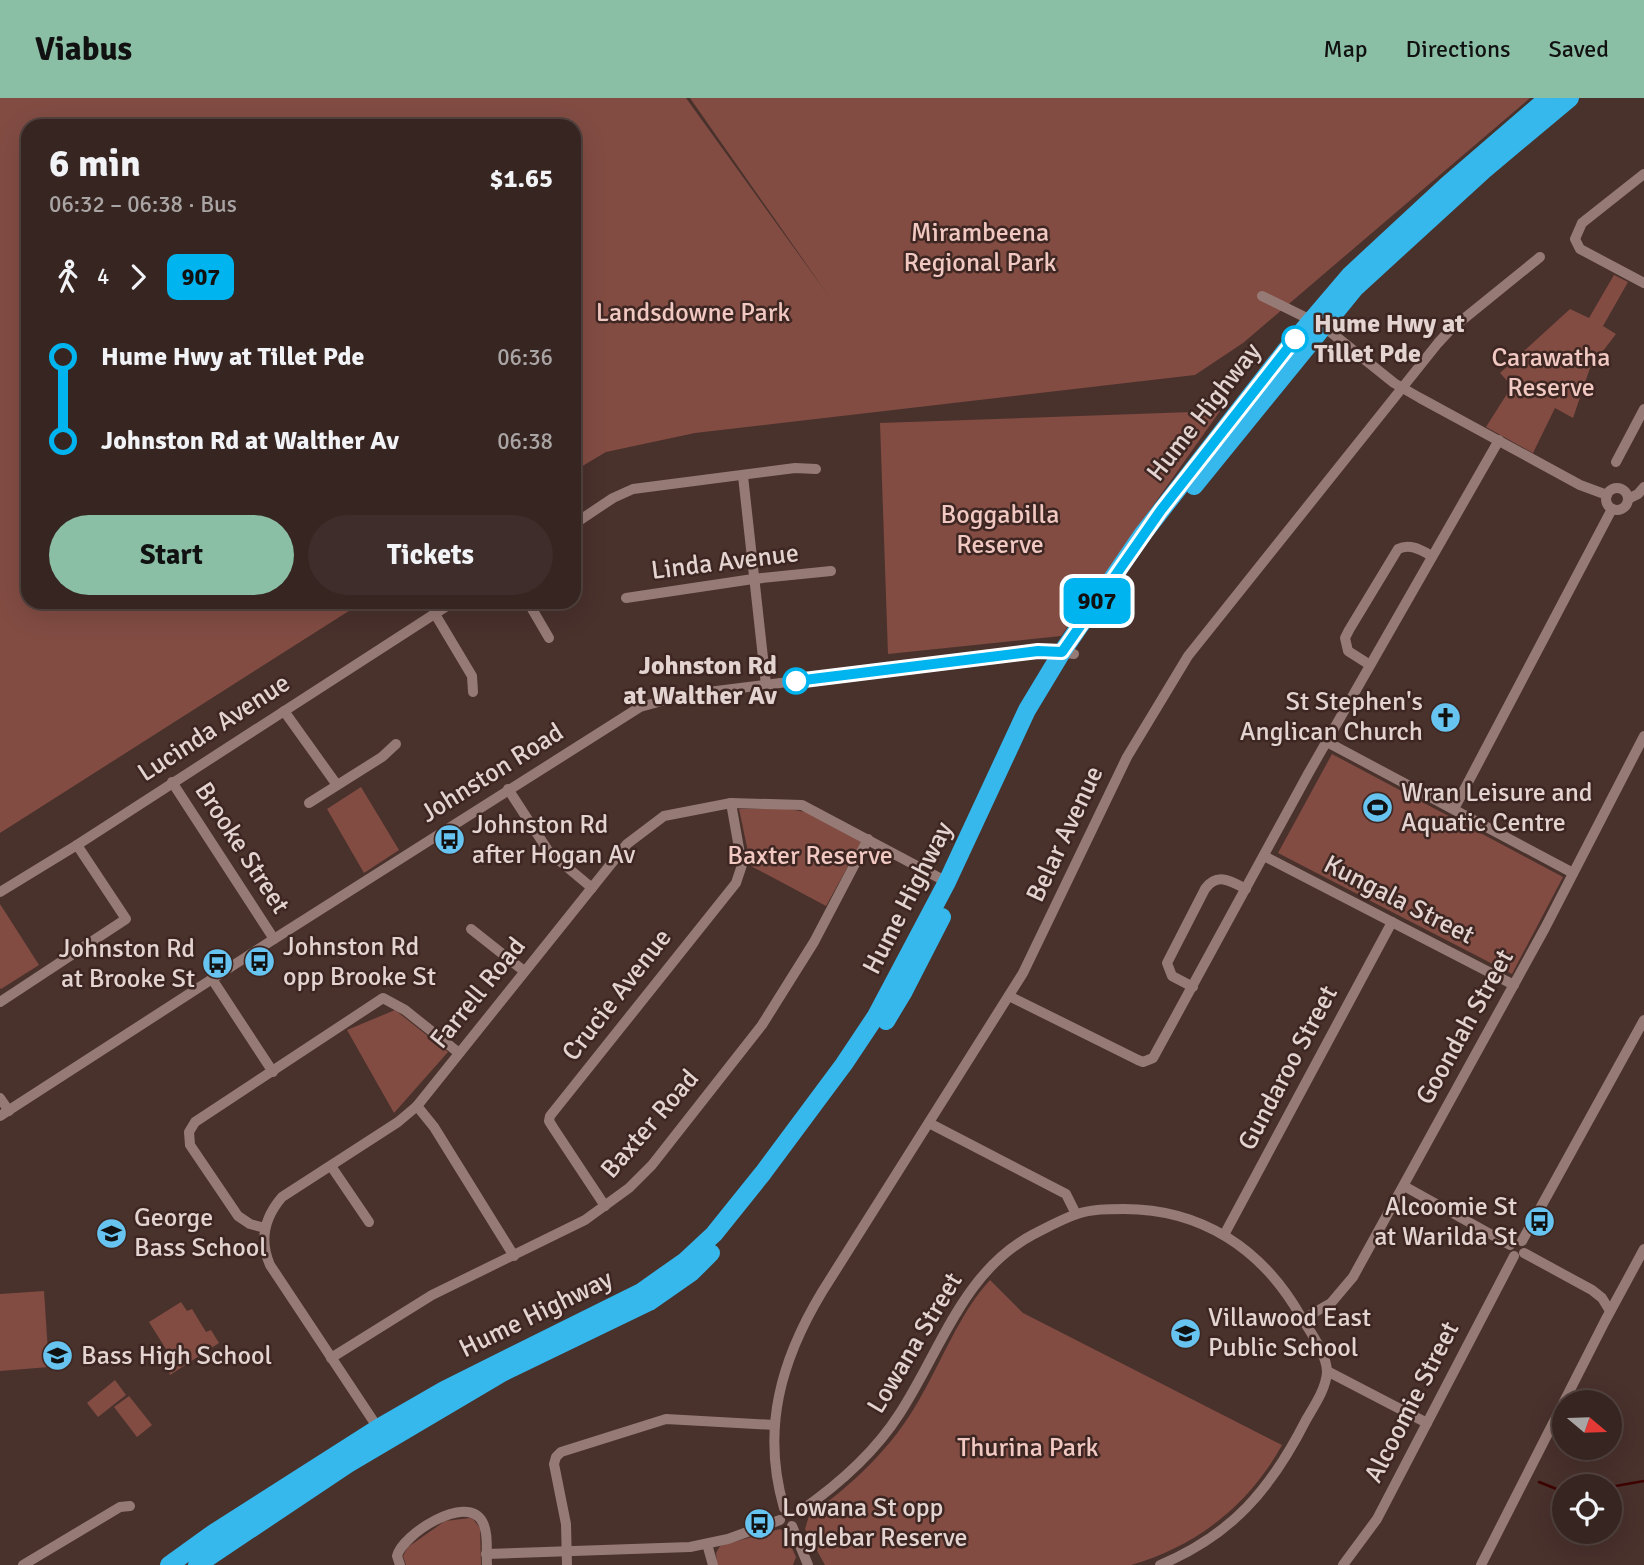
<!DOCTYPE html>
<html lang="en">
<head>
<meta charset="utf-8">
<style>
	:root { --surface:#372521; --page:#3e2d2a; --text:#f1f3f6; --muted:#aaa5a5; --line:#51423f; --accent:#8abfa5 }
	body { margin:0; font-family:Signika,sans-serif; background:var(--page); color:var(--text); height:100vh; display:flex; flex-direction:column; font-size:26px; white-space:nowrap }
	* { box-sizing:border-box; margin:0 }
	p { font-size:23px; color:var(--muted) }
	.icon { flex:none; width:38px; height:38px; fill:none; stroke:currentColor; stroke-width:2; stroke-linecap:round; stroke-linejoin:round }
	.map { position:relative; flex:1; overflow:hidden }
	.side { position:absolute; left:21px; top:21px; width:560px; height:490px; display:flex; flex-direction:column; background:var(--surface); border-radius:21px; box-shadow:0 7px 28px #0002,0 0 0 2px var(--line) }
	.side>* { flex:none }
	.badge { padding:0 14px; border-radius:10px; font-size:24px; line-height:46px }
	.needle { width:46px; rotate:109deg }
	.fabs { position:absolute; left:1552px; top:1292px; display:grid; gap:14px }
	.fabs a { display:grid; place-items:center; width:70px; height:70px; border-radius:50%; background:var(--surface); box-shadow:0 7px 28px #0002,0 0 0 2px var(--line); font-size:35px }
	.map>.badge { position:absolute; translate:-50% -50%; box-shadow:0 0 0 4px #fff }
	.legs { display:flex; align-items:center; gap:10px; height:77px; padding:0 28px; font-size:23px }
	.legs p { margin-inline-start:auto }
	.overview { display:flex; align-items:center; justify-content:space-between; height:119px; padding:0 28px }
	h1 { font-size:38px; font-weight:700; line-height:52px }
	.button { display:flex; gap:14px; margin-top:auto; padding:14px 28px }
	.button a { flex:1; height:80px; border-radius:42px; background:var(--accent); color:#111; font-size:28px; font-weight:700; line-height:80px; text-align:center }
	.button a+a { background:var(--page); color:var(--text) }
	ul { padding:0 28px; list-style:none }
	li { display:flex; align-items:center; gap:24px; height:84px; font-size:26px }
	li i { display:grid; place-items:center; width:10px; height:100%; margin:0 9px; background:currentColor }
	li i::after { content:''; width:18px; height:18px; margin:-9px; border:5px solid; border-radius:50%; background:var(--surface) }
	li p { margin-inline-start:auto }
	li:first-child i { background:linear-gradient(#0000 50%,currentColor 0) }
	li:last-child i { background:linear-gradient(currentColor 50%,#0000 0) }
	header { display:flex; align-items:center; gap:42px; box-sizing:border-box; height:98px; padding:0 35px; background:var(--accent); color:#111 }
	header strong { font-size:33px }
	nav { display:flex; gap:38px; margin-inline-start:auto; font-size:24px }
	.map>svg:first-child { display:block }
	.green { fill:#824c43 }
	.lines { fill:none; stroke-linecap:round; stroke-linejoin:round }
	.stream { stroke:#3d0301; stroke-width:2.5 }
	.minor { stroke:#967a75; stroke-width:10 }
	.highway { stroke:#36b8ed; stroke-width:18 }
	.line-1-casing { stroke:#fff; stroke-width:16 }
	.line-1 { stroke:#00b5ef; stroke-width:10 }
	.stop-1-dot { fill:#fff; stroke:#00b5ef; stroke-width:3.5 }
	.labels { text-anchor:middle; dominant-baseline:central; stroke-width:5; stroke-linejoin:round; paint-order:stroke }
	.park-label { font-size:26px; fill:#f2c9c2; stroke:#3e2722 }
	.stop-label { font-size:26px; font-weight:bold; fill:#e4d4d1; stroke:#3e2722; text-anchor:start }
	.street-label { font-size:26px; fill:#e4d4d1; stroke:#3e2722 }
	.poi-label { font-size:26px; fill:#e4d4d1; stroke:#3e2722; text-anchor:start }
</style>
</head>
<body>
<header>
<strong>Viabus</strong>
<nav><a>Map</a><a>Directions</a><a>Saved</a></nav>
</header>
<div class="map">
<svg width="1644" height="1467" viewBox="0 0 1644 1467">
	<rect width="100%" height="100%" fill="#49312c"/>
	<g class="green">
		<path d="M0 0H686L828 197 690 0H1530L1243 245 1195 277 695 335 606 354 574 373V28H28V504H363L0 735Z"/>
		<path d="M1614 177 1628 184 1603 228 1616 236 1590 270 1573 320 1555 310 1533 355 1486 329 1512 288 1500 275 1570 211 1589 220Z"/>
		<path d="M1220 313 1061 538 888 556 880 325Z"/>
		<path d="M1332 656 1563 779 1512 876 1278 755Z"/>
		<path d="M361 689 399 752 364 775 327 711Z"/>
		<path d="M739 711H789L805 714 862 743 826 808 751 768Z"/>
		<path d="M0 806 39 867 1 891 0 890Z"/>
		<path d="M395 912 448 954 394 1015 347 932Z"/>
		<path d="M990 1182 1023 1215 1282 1347C1249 1407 1197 1448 1131 1467H825L805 1431 809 1418C853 1386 892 1350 919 1302 942 1263 959 1216 990 1182Z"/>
		<path d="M44 1193 49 1269 0 1273V1196Z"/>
		<path d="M181 1204 187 1213 192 1211 206 1234 211 1232 219 1245 170 1277 163 1261 169 1256 149 1224Z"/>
		<path d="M115 1282 126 1297 98 1319 87 1305Z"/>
		<path d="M129 1298 152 1327 137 1339 114 1309Z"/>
		<path d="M470 1420 473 1421 480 1430 481 1467H406L403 1458 408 1449 445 1423Z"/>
		<path d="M780 1431 785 1435 796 1459 793 1467H717L716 1455 720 1448Z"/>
	</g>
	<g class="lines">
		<g class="stream">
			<path d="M1539 1384 1564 1394"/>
			<path d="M1610 1389 1644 1383"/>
		</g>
		<g class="minor">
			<path d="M1644 76 1582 125 1575 141 1580 151 1644 185"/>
			<path d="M1262 198 1323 228 1394 285 1420 300 1580 387 1607 397"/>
			<path d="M1616 364 1644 311"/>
			<path d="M743 378 766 587"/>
			<circle cx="1617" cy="401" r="11"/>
			<path d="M1628 401 1638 396 1644 389"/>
			<path d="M574 426 613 400 633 391 795 370 816 371"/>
			<path d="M626 500 753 481 831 473"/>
			<path d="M528 504 549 540"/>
			<path d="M435 516 472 578 473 594"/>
			<path d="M1370 567 1348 553 1345 540 1349 532 1398 451C1410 445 1421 452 1432 458"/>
			<path d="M284 613 337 687"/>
			<path d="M1327 644 1573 775"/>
			<path d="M172 684 274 841"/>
			<path d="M508 691 549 754 592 790"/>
			<path d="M309 705 382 659 396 646"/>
			<path d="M1454 711 1612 411"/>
			<path d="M1264 758 1514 887"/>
			<path d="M0 794 77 747 453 504"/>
			<path d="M471 831 524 873"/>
			<path d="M212 881 273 974"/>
			<path d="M1193 889 1172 878 1167 865 1205 791C1217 774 1231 783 1246 791"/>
			<path d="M1009 898 1138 962 1143 964 1153 960 1308 676 1499 342"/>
			<path d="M0 904 126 821 77 747"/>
			<path d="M0 1000 9 1013"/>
			<path d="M417 1008 434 1029 514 1158"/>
			<path d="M0 1018 274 841 640 609 684 597 1038 553H1054L1074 556"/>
			<path d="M929 1025 1066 1096 1076 1116"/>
			<path d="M331 1068 369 1124"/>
			<path d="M1404 1088 1510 1147"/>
			<path d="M605 1108 554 1031 549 1023 550 1018 736 785 742 767 731 705"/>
			<path d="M265 1130 250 1126 238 1118 190 1047 189 1034 195 1024 383 900 405 912 459 955"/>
			<path d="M1224 1137 1392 824"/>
			<path d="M1522 1143 1644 922"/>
			<path d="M1524 1155 1592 1192 1602 1200 1610 1213"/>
			<path d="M1303 1221 1331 1205 1353 1179 1545 830 1644 638"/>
			<path d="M331 1260 432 1197 585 1122 629 1090 652 1067 762 927 814 844 868 741"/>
			<path d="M1327 1273 1427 1325"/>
			<path d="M378 1330 270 1167C259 1142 264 1120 282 1099L398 1024 417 1008 627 746 664 718 731 705 802 707 947 784"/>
			<path d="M784 1410C761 1331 781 1262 822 1194L1023 875 1127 659 1188 558 1438 245 1450 232 1540 159"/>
			<path d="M799 1414C838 1387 874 1356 900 1315 941 1252 963 1173 1034 1136 1048 1129 1062 1121 1077 1116 1092 1111 1108 1111 1124 1111 1202 1111 1262 1151 1300 1217 1309 1232 1327 1256 1327 1274 1326 1291 1314 1308 1306 1322 1271 1391 1232 1437 1160 1467"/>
			<path d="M792 1428 808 1467"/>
			<path d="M707 1446 713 1467"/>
			<path d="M486 1456 690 1449 728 1441 780 1422"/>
			<path d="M23 1467 120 1409 130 1408"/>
			<path d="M400 1467 397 1458C402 1437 466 1395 482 1423 489 1435 486 1454 487 1467"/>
			<path d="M567 1467 566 1426 554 1366 556 1359 561 1354 666 1321 775 1327"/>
			<path d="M1343 1467 1377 1421 1514 1158"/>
			<path d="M1481 1467 1605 1223 1644 1151"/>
		</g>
		<g class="highway">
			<path d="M1194 388 1355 190 1484 72 1570 0"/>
			<path d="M886 923 904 893 942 819"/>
			<path d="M169 1467 212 1436 378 1330 444 1292 641 1194 685 1163 714 1136 763 1075 844 966 876 918 947 784 1027 612 1062 554 1142 437 1286 252 1350 177 1447 87 1548 0"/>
			<path d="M197 1467 348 1366 502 1275 649 1204 692 1174 711 1155"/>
		</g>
	</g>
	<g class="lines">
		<defs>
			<path id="line-1" d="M796 583 1038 553 1062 554 1161 412 1295 241"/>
		</defs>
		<use href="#line-1" class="line-1-casing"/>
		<use href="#line-1" class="line-1"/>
	</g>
	<defs>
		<symbol id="church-disc" viewBox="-11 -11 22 22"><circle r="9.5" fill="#67c4f0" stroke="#3e2722"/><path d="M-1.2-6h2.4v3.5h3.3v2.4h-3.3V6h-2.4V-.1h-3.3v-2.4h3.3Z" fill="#111"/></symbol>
		<symbol id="stadium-disc" viewBox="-11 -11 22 22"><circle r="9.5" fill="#67c4f0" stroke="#3e2722"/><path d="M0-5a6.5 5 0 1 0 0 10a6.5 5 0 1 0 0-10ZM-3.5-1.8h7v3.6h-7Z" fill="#111"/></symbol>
		<symbol id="bus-disc" viewBox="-11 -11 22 22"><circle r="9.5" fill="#67c4f0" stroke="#3e2722"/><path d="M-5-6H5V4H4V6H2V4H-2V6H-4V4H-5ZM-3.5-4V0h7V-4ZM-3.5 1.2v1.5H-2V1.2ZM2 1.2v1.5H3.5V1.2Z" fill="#111"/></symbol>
		<symbol id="school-disc" viewBox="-11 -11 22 22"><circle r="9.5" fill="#67c4f0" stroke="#3e2722"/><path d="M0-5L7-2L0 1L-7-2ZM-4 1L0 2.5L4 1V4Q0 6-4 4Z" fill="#111"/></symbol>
	</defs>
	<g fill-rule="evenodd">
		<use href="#church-disc" x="1428" y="602" width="35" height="35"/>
		<use href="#stadium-disc" x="1360" y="692" width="35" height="35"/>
		<use href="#bus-disc" x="432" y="724" width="35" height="35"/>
		<use href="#bus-disc" x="242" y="846" width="35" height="35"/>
		<use href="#bus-disc" x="200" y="848" width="35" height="35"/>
		<use href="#bus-disc" x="1522" y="1106" width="35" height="35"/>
		<use href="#school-disc" x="94" y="1118" width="35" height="35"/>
		<use href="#school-disc" x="1168" y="1218" width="35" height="35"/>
		<use href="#school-disc" x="40" y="1240" width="35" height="35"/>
		<use href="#bus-disc" x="742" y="1408" width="35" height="35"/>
	</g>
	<g class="stop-1-dot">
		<circle cx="1295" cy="241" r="12"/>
		<circle cx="796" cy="583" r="12"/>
	</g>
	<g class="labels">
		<g class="park-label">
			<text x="980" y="135">Mirambeena<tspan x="980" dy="30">Regional Park</tspan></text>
			<text x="693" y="215">Landsdowne Park</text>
			<text x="1551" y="260">Carawatha<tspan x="1551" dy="30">Reserve</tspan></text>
			<text x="1000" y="417">Boggabilla<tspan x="1000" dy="30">Reserve</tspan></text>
			<text x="810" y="758">Baxter Reserve</text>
			<text x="1028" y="1350">Thurina Park</text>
		</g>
		<g class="stop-label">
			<text x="1314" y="226">Hume Hwy at<tspan x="1314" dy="30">Tillet Pde</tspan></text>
			<text x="777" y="568" text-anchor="end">Johnston Rd<tspan x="777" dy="30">at Walther Av</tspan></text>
		</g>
		<g class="street-label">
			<text transform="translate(1204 314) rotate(-52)">Hume Highway</text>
			<text transform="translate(725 464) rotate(-7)">Linda Avenue</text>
			<text transform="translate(214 630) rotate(-33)">Lucinda Avenue</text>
			<text transform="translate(492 675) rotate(-32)">Johnston Road</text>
			<text transform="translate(1065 736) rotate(-65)">Belar Avenue</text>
			<text transform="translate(242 750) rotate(57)">Brooke Street</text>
			<text transform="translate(908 800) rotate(-63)">Hume Highway</text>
			<text transform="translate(1399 802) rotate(27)">Kungala Street</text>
			<text transform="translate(478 895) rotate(-51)">Farrell Road</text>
			<text transform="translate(617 897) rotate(-52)">Crucie Avenue</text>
			<text transform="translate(1465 929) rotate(-61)">Goondah Street</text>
			<text transform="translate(1288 970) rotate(-62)">Gundaroo Street</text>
			<text transform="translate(650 1026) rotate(-49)">Baxter Road</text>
			<text transform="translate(536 1216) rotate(-26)">Hume Highway</text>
			<text transform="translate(915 1245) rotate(-59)">Lowana Street</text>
			<text transform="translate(1412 1304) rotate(-63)">Alcoomie Street</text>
		</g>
		<g class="poi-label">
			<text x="1423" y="604" text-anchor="end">St Stephen's<tspan x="1423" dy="30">Anglican Church</tspan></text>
			<text x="1401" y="695">Wran Leisure and<tspan x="1401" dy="30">Aquatic Centre</tspan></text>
			<text x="472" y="727">Johnston Rd<tspan x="472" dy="30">after Hogan Av</tspan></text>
			<text x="283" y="849">Johnston Rd<tspan x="283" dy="30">opp Brooke St</tspan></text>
			<text x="195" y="851" text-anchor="end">Johnston Rd<tspan x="195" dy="30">at Brooke St</tspan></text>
			<text x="1517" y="1109" text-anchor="end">Alcoomie St<tspan x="1517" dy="30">at Warilda St</tspan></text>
			<text x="134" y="1120">George<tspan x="134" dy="30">Bass School</tspan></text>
			<text x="1208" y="1220">Villawood East<tspan x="1208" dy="30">Public School</tspan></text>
			<text x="81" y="1258">Bass High School</text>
			<text x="782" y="1410">Lowana St opp<tspan x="782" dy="30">Inglebar Reserve</tspan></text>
		</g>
	</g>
</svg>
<div class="fabs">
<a><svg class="needle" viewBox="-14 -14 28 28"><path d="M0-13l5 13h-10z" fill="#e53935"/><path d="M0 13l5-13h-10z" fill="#aaa5a5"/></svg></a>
<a><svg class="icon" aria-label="locate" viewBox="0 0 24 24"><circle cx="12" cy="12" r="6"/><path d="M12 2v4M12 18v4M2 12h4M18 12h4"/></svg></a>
</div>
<b class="badge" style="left:1097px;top:503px;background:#00b5ef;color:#111">907</b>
<section class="side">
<div class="overview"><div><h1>6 min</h1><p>06:32 – 06:38 · Bus</p></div><b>$1.65</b></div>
<div class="legs"><svg class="icon" aria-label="walk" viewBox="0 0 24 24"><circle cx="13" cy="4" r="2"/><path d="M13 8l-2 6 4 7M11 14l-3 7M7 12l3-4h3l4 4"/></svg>4<svg class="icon" aria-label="forward" viewBox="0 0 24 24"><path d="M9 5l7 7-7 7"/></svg><b class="badge" style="background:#00b5ef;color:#111">907</b></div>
<ul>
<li><i style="color:#00b5ef"></i><b>Hume Hwy at Tillet Pde</b><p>06:36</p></li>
<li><i style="color:#00b5ef"></i><b>Johnston Rd at Walther Av</b><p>06:38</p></li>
</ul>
<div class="button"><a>Start</a><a>Tickets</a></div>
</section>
</div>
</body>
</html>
